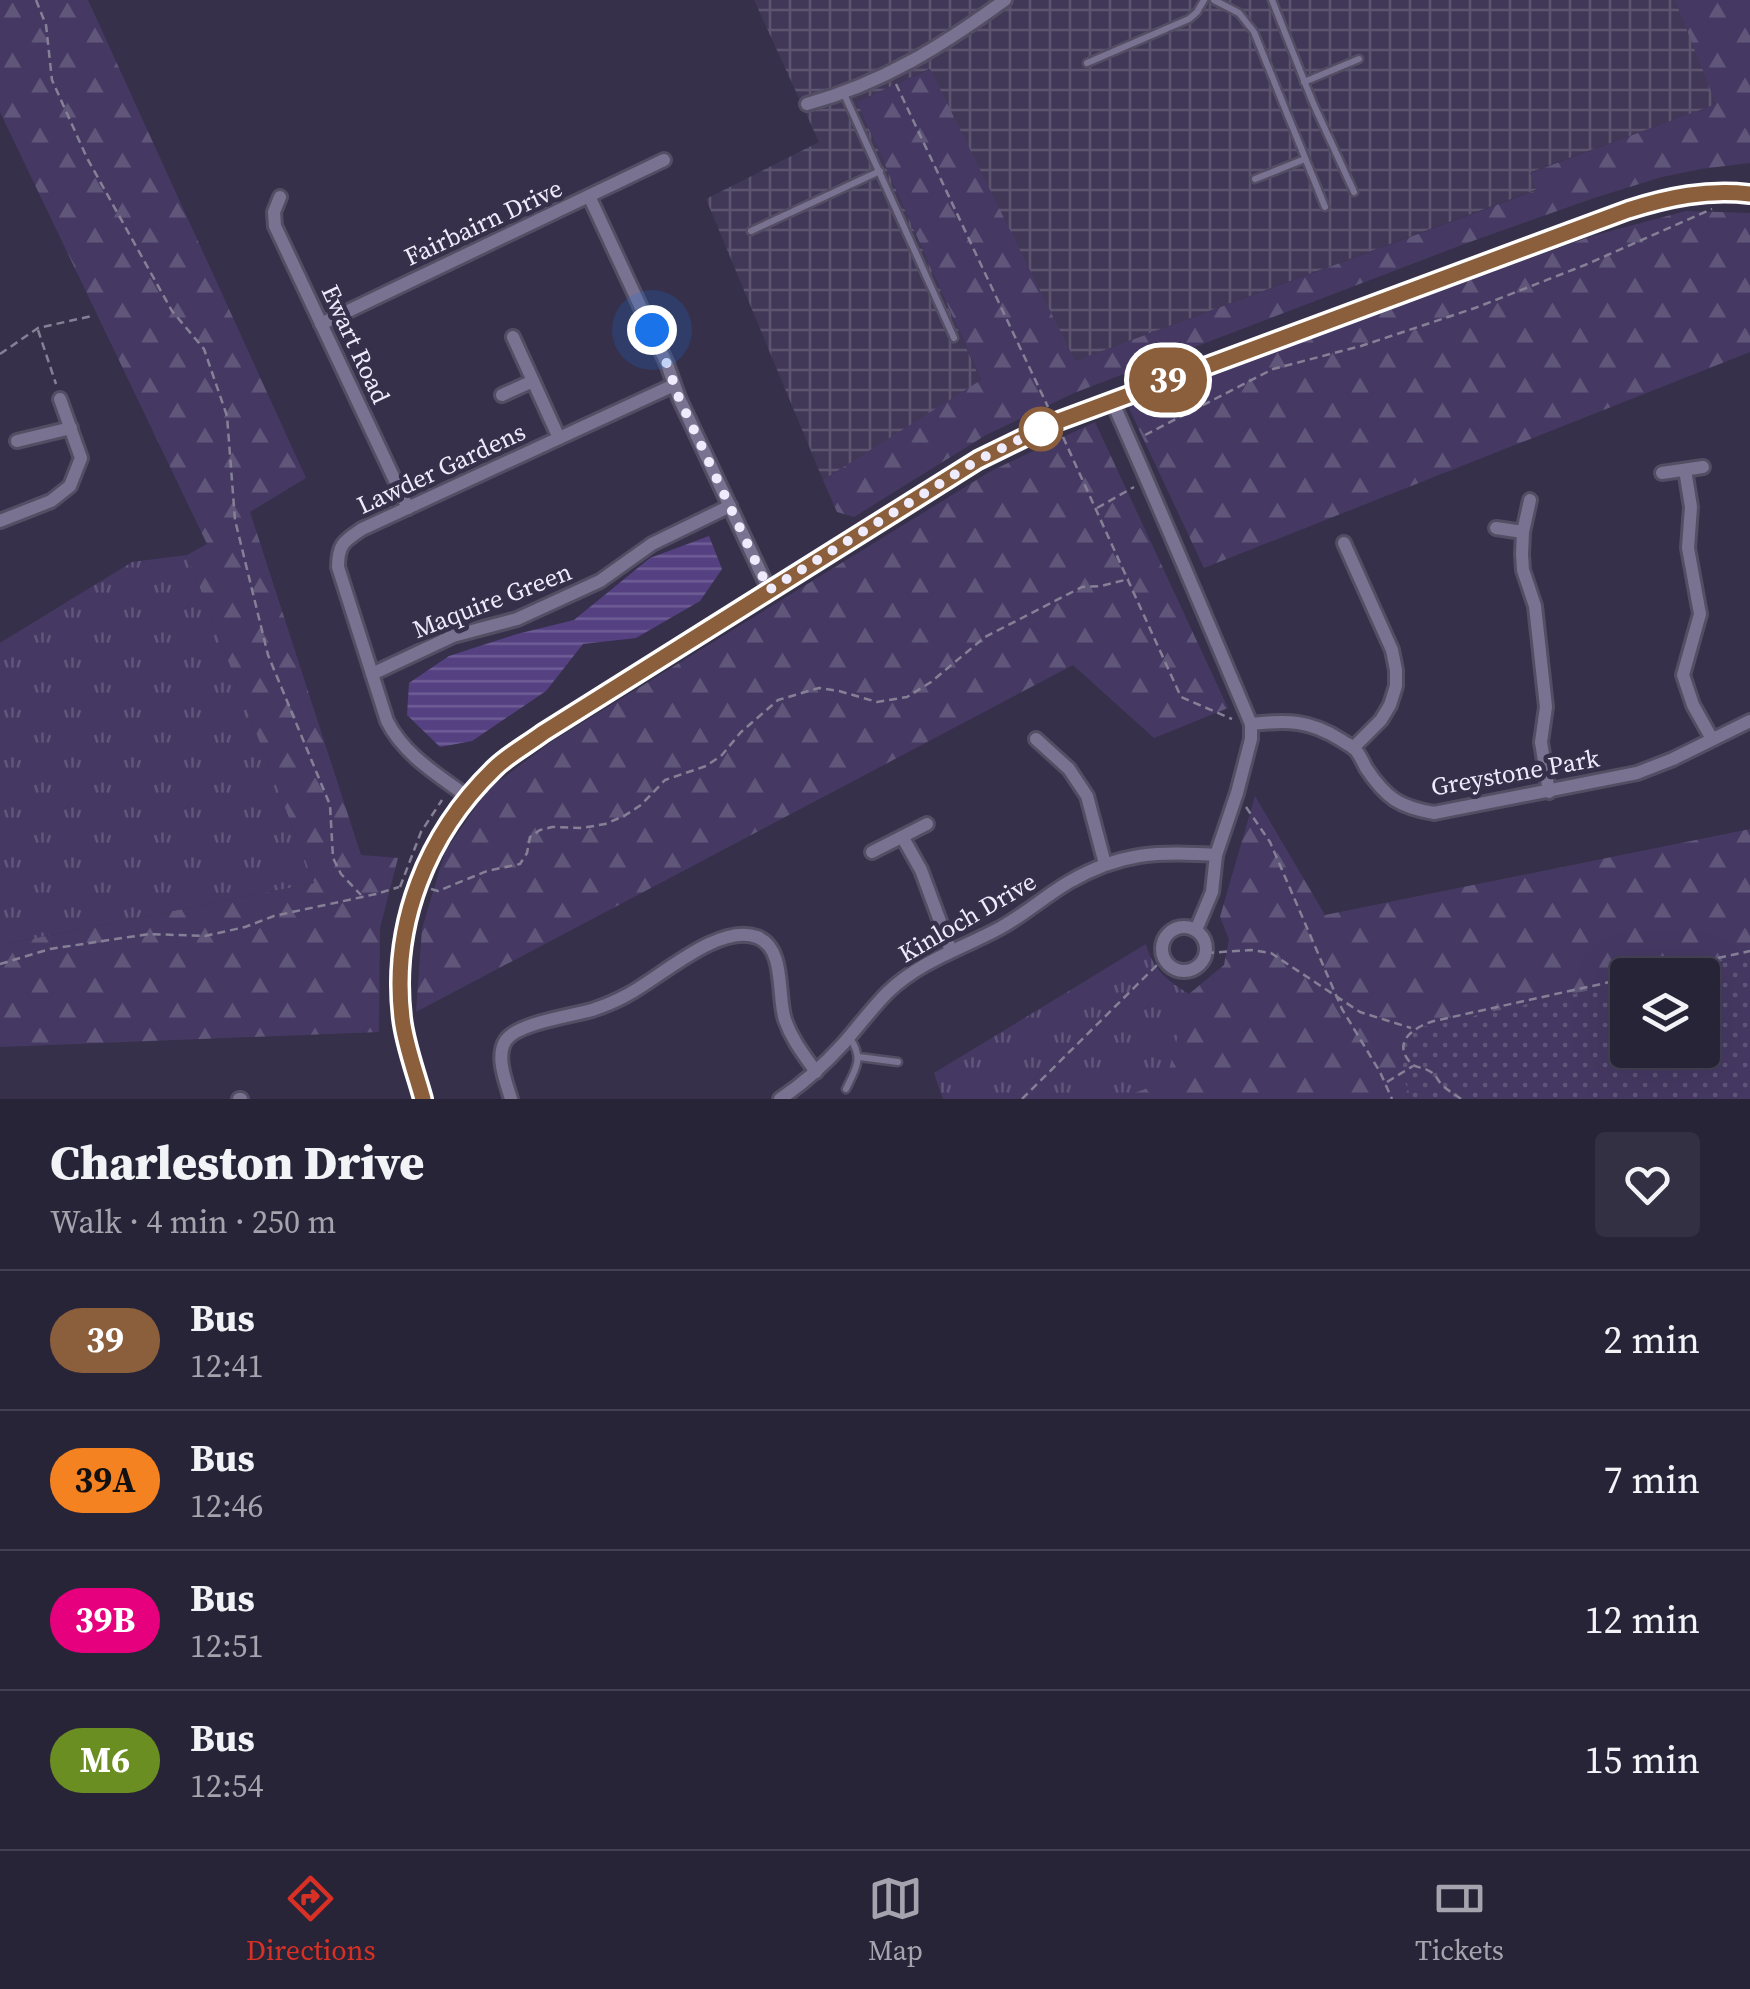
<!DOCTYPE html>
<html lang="en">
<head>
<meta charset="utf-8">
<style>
	:root { --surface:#282438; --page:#343043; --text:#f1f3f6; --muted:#a5a4ae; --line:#444153; --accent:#d93025 }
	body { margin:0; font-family:"Source Serif 4",serif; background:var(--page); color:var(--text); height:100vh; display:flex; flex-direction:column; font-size:38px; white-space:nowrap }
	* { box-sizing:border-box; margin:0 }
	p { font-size:32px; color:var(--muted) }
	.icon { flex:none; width:55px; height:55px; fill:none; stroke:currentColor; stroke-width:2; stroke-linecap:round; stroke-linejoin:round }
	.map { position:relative; height:1099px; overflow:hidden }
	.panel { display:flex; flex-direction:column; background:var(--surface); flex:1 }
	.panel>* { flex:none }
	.badge { padding:0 20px; border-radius:32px; font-size:35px; line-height:65px }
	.controls { position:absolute; left:1610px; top:958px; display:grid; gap:20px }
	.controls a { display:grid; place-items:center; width:110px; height:110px; border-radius:10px; background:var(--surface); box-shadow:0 10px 40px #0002,0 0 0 2px var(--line); font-size:50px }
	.you { position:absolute; width:50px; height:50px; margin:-25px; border:8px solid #fff; border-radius:50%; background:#1a73e8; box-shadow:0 0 0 15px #1a73e833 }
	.map>.badge { position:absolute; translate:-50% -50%; box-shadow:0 0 0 5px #fff }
	.round { display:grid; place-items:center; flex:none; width:105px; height:105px; border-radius:10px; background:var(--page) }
	.head { display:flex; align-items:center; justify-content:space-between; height:170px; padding:0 50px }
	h1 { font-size:48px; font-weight:800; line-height:75px }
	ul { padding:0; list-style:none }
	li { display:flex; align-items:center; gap:30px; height:140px; padding:0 50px; border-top:2px solid var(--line) }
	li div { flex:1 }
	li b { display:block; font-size:38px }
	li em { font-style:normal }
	li .badge { min-width:110px; font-weight:700; text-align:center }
	.dock { display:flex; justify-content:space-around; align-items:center; height:140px; border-top:2px solid var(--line); background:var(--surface); font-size:28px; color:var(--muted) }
	.dock a { display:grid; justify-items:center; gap:5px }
	.dock .active { color:var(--accent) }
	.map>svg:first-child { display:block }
	.industrial { fill:url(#industrial-grid) }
	.grass { fill:url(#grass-dots) }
	.forest { fill:url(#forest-firs) }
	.park { fill:url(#park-tufts) }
	.water { fill:url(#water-rules) }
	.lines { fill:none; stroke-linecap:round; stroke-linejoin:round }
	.service-casing { stroke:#544e64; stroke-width:11 }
	.minor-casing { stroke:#544e64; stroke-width:18 }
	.path { stroke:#858096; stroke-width:2.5; stroke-dasharray:8 5; stroke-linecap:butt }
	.service { stroke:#797290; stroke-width:6 }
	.minor { stroke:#797290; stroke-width:12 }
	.line-casing { stroke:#fff; stroke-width:22 }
	.line { stroke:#8b5e3c; stroke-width:15 }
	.walk { stroke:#eeebfc; stroke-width:10; stroke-dasharray:0 18 }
	.stop-dot { fill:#fff; stroke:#8b5e3c; stroke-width:5 }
	.labels { text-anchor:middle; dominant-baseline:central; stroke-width:9; stroke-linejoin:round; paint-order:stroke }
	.street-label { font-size:25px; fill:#eeebfc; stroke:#36304a }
</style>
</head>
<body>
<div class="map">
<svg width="1750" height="1099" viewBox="0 0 1750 1099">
	<defs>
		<pattern id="industrial-grid" width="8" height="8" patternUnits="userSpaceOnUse" patternTransform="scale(2.5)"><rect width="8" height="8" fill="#413857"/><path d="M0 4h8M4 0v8" fill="none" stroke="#5d5570"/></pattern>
		<pattern id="grass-dots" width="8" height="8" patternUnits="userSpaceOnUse" patternTransform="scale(2.5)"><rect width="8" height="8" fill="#453963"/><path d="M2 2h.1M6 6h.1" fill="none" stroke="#60567a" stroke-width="1.8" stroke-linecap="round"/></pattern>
		<pattern id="forest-firs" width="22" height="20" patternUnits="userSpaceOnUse" patternTransform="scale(2.5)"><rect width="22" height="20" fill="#453963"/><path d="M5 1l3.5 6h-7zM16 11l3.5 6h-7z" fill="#60567a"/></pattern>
		<pattern id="park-tufts" width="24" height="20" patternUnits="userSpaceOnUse" patternTransform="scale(2.5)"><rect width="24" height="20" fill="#453963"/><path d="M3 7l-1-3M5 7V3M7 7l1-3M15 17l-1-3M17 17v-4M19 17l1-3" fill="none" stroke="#60567a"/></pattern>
		<pattern id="water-rules" width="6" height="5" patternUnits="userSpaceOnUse" patternTransform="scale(2.5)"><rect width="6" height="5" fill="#554182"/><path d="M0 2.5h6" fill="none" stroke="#6e5d95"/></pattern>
	</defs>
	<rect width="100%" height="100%" fill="#36304a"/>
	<path class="industrial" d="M754 0H1675L1717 104 1531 172 1538 189 1075 361 929 69 857 102 981 381 823 480 706 199 819 142Z"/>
	<path class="grass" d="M1750 955V1099H1412L1403 1078 1398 1032 1627 982 1628 1050H1702V975H1659Z"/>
	<g class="forest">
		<path d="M0 0H88L306 478 250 512 361 855 398 858 380 928 379 1032 0 1047V945L314 883 187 555 207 544 0 112Z"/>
		<path d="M1675 0H1750V163L1701 169 1662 177 1594 198 1467 243 1074 393 986 435 854 517 837 512 823 480 981 380 857 102 930 69 1075 361 1537 190 1530 173 1716 104Z"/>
		<path d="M1686 211 1750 213V352L1204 568 1127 404 1592 236Z"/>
		<path d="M1095 422 1228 708 1154 738 1073 665 416 1012 422 929 445 852 487 790 551 742 991 471Z"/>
		<path d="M1255 796 1325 915 1750 829V955L1659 975H1628L1627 982 1399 1032 1403 1078 1412 1099H1118L1165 1081 1189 994 1224 965 1229 939 1220 917Z"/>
	</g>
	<g class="park">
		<path d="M187 555 314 883 0 945V643L132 562Z"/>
		<path d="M1146 944C1153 970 1167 980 1189 994L1166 1081 1118 1099H943L934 1073Z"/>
	</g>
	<path class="water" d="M709 536 722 569 700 601 636 638 583 644 546 691 472 741 440 747 407 715 409 683 449 656 517 634 574 620 650 558Z"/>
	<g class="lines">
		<defs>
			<g id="service">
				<path d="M1214 0 1239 13 1254 32 1325 207"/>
				<path d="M1272 0 1313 103 1354 192"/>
				<path d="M1087 63 1189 19 1197 12 1204 0"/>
				<path d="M1304 82 1359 59"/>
				<path d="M844 94 954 338"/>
				<path d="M1255 179 1305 159"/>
				<path d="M751 231 880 171"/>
				<path d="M859 1057 898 1062"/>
				<path d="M846 1089C856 1068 864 1059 850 1038"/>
			</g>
			<g id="minor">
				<path d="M807 104C883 83 942 46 1005 0"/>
				<path d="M589 196 667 364 679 398 769 590"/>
				<path d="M280 197 274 212 275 226 408 508"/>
				<path d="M321 324 664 160"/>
				<path d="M513 337 559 438"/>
				<path d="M502 395 533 381"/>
				<path d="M1112 401C1160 508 1205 616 1251 724V739L1237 793 1216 855 1212 892 1196 930"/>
				<path d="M17 441 71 428"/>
				<path d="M1685 470 1691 507 1688 548 1700 614 1683 675 1693 705 1712 739"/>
				<path d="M1662 473 1703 467"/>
				<path d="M1530 500 1523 532 1522 554 1523 570 1535 606 1546 707 1541 742 1549 792"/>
				<path d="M0 521 51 501 70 486 81 458 60 399"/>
				<path d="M1496 528 1523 532"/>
				<path d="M1344 543 1392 650 1396 670V686L1390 705 1381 720 1353 748"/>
				<path d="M372 674 453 636 517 619 600 581 652 544 730 506"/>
				<path d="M1251 724C1287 720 1310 720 1341 740 1342 741 1353 747 1354 748 1359 753 1363 762 1366 768 1386 798 1399 807 1434 813L1637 773 1673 759 1750 721"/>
				<path d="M1036 739 1069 769 1087 796 1105 864"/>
				<path d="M468 797C438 775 404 755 387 721L338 567C338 544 344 541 362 529L674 385"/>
				<path d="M903 838 921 870 951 951"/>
				<path d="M872 852 927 824"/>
				<circle cx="1184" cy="949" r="22"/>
				<path d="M239 1099H241"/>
				<path d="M423 1099C416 1072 405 1045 402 1018 391 924 427 834 494 769 508 755 527 745 543 733L977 460 1056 422 1628 210C1669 197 1707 189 1750 195"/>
				<path d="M511 1099C506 1082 495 1056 506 1040 518 1023 571 1016 592 1010 604 1006 616 1001 627 995 660 978 718 923 757 937 786 948 777 996 785 1020 792 1040 804 1055 816 1072"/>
				<path d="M780 1099C804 1083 824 1065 843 1044 858 1027 872 1008 888 992 920 961 961 949 1000 928 1024 915 1045 896 1069 882 1121 852 1159 851 1216 855"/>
			</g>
		</defs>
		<use href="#service" class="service-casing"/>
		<use href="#minor" class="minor-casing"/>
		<g class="path">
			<path d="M36 0 46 25 52 80 87 158 172 311 204 349 227 416 235 520 268 655 330 805 333 858 341 874 361 895"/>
			<path d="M896 84 1048 407"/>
			<path d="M38 330 56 384"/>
			<path d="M0 354 38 328 92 316"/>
			<path d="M1145 435 1273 369 1361 346 1475 308 1585 265 1712 209"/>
			<path d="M1063 437 1181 697 1232 719"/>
			<path d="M1097 508 1134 487"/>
			<path d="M1246 807 1270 842 1342 1009 1380 1072 1392 1099"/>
			<path d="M400 887 421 832 442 800"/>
			<path d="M431 889 438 891 487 871 520 864 527 853 530 837 540 830 552 827 582 828 605 824 624 816 641 805 665 780 706 766 722 755 741 732 778 700 819 688 839 691 877 702 907 697 931 682 985 637 1082 587 1101 586 1129 579"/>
			<path d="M1206 953 1251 950 1271 953 1360 1012 1411 1028"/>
			<path d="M0 964 50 949 149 934 205 936 245 927 274 916 376 894 399 887"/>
			<path d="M1642 975 1750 951"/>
			<path d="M1387 1082 1413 1066"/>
			<path d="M1022 1099 1164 958"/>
			<path d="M1461 1099C1454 1094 1447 1090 1441 1084 1437 1079 1436 1075 1431 1072 1423 1066 1414 1069 1409 1061 1392 1040 1417 1026 1434 1021L1628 978"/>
		</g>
		<use href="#service" class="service"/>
		<use href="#minor" class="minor"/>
	</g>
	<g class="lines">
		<defs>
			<path id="line" d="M423 1099C416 1073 405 1045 402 1018 391 924 427 834 494 769 508 755 527 745 543 733L978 460 1056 422 1628 210C1669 197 1707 189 1750 194"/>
		</defs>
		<use href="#line" class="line-casing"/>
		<use href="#line" class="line"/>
		<path class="walk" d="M652 330 667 364 679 398 769 590 978 460 1041 429"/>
	</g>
	<circle class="stop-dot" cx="1041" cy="429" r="20"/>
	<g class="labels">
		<g class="street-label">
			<text transform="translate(483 222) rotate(-25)">Fairbairn Drive</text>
			<text transform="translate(356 344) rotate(65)">Ewart Road</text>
			<text transform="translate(441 468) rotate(-25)">Lawder Gardens</text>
			<text transform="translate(492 600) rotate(-21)">Maquire Green</text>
			<text transform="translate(1515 772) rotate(-10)">Greystone Park</text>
			<text transform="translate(967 917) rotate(-30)">Kinloch Drive</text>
		</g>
	</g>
</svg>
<div class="controls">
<a><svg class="icon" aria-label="layers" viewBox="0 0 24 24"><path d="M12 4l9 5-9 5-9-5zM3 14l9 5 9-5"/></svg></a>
</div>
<div class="you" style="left:652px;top:330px"></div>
<b class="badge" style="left:1168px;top:380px;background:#8b5e3c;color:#fff">39</b>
</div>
<section class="panel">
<div class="head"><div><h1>Charleston Drive</h1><p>Walk · 4 min · 250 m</p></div><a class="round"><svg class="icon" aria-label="heart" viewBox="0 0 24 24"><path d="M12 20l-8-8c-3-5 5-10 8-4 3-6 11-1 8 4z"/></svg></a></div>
<ul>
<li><span class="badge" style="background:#8b5e3c;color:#fff">39</span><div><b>Bus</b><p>12:41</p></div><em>2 min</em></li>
<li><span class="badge" style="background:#f58220;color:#111">39A</span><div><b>Bus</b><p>12:46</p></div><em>7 min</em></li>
<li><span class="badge" style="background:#e6007e;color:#fff">39B</span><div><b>Bus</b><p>12:51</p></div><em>12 min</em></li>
<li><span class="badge" style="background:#6b8e23;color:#fff">M6</span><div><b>Bus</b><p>12:54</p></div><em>15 min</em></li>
</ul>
</section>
<nav class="dock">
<a class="active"><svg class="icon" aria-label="directions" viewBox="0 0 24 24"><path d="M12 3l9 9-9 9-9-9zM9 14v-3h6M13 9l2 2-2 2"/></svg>Directions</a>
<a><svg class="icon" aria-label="map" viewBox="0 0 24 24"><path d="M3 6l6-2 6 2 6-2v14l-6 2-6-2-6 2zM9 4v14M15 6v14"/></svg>Map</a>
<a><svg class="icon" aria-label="tickets" viewBox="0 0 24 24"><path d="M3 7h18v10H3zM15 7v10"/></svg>Tickets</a>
</nav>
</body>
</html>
